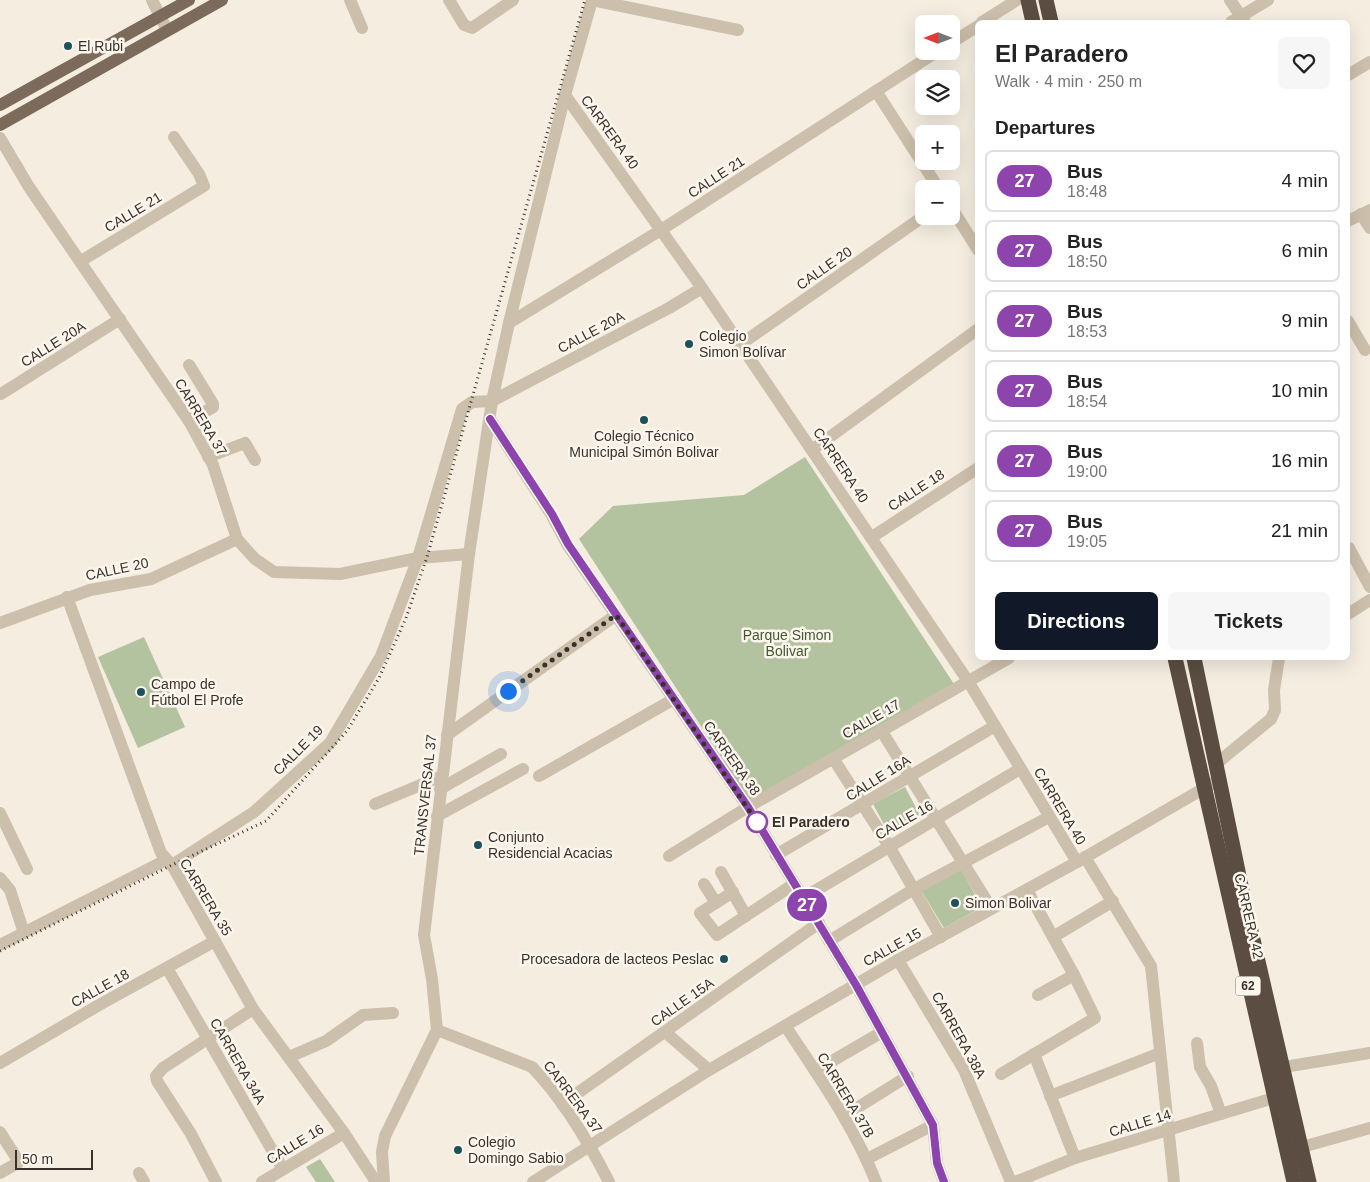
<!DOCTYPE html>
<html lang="en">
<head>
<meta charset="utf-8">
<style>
	:root { --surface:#fff; --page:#f6f6f6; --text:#222; --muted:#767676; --line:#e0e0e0; --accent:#111827 }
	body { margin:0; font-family:Arial,sans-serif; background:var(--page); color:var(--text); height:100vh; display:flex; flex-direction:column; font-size:19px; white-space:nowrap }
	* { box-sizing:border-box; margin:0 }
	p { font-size:16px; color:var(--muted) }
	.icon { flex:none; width:28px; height:28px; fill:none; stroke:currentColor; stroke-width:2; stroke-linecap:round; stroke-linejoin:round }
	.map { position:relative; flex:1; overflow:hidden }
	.sheet { position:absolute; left:975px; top:20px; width:375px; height:640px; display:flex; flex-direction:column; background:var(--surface); border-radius:8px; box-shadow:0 5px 20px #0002 }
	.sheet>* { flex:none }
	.badge { padding:0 10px; border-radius:16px; font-size:18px; line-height:32px }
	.needle { width:32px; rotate:270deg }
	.buttons { position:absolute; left:915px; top:15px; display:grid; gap:10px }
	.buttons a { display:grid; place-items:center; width:45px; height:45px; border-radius:8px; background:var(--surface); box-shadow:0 5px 20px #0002; font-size:25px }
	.scale { position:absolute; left:15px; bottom:12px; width:78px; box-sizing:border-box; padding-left:5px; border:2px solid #3a312a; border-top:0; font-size:14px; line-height:18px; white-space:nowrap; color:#3a312a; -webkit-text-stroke:4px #fbf6ed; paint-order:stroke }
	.you { position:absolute; width:25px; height:25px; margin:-12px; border:4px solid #fff; border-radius:50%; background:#1a73e8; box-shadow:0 0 0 8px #1a73e833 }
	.map>.badge { position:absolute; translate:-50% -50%; box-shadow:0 0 0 2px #fff }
	h2 { padding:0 20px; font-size:19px; line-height:45px }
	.round { display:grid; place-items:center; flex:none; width:52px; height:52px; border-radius:8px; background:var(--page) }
	.overview { display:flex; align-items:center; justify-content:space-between; height:85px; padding:0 20px }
	h1 { font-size:24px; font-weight:800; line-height:38px }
	.primary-button { display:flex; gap:10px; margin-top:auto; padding:10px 20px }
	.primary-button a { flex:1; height:58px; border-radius:8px; background:var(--accent); color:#fff; font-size:20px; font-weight:800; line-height:58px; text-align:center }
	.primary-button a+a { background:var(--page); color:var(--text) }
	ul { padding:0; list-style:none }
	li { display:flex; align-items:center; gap:15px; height:62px; margin:0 10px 8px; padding:0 10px; border:2px solid var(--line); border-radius:8px }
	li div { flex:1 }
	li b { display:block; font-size:19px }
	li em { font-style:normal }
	li .badge { min-width:55px; font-weight:700; text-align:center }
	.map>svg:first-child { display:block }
	.green { fill:#b3c39f }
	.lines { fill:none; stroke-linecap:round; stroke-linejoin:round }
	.minor { stroke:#ccbfab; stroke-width:12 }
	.major { stroke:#7c6b5b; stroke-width:12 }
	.highway { stroke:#5b4d41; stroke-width:15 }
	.rail { stroke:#3a312a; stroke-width:3; stroke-dasharray:1 4; stroke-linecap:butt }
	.line-casing { stroke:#fff; stroke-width:11 }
	.line { stroke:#8e44ad; stroke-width:8 }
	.walk { stroke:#3a312a; stroke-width:5; stroke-dasharray:0 9 }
	.poi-dot { fill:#1f515d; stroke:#fbf6ed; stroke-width:2 }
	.stop-dot { fill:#fff; stroke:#8e44ad; stroke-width:2.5 }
	.labels { text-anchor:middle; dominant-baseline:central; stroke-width:5; stroke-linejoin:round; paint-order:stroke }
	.shield { fill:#fbf6ed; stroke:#746c64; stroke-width:1 }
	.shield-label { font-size:12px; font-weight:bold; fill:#3a312a }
	.poi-label { font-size:14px; fill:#3a312a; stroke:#fbf6ed; text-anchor:start }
	.street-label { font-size:14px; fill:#3a312a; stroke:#fbf6ed }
	.park-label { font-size:14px; fill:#44592e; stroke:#fbf6ed }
	.stop-label { font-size:14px; font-weight:bold; fill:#3a312a; stroke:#fbf6ed; text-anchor:start }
</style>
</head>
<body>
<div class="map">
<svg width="1370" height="1182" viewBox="0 0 1370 1182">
	<rect width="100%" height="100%" fill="#f4ede0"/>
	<g class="green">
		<path d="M805 457 954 684 749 800 579 539 613 506 744 495Z"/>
		<path d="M144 637 185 727 138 748 98 657Z"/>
		<path d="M905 787 920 815 888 832 873 804Z"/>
		<path d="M960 868 982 907 944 928 921 890Z"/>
		<path d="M320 1159 335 1182H316L306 1167Z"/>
	</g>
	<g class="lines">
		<g class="minor">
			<path d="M152 0 167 30"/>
			<path d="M350 0 362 28"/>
			<path d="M449 0 464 25 472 28 513 0"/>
			<path d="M592 0 738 30"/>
			<path d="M1230 0 1245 22"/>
			<path d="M982 22 1017 0"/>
			<path d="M1231 22 1268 0"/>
			<path d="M951 43 978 26"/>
			<path d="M1348 75 1370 62"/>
			<path d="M876 91 939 189"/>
			<path d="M565 95 702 288 968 681 1077 862"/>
			<path d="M0 138 29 187 189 421 213 465 237 539 255 559 274 572 340 574 418 558 469 554"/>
			<path d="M951 207 978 250"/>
			<path d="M1361 214 1370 228"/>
			<path d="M1348 221 1370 210"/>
			<path d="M81 261 204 186 199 174 174 137"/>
			<path d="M1348 321 1365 350"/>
			<path d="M509 323 661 230 938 51"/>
			<path d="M741 344 924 216"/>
			<path d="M189 365 213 404V407L189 421"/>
			<path d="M1 394 120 319"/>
			<path d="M490 419 551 514 567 544 748 807 856 985 933 1125 937 1163 944 1182"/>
			<path d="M812 450 978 329"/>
			<path d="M208 457 245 443 255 460"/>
			<path d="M872 537 978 468"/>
			<path d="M1349 548 1370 587"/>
			<path d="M67 597 161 853 172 865 253 1009 344 1133 376 1182"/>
			<path d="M1348 614 1370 600"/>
			<path d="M0 623 90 590 151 579 237 539"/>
			<path d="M881 730 991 908"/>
			<path d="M447 735 616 615"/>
			<path d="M833 758 889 846 941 937"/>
			<path d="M1216 764 1271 719 1275 710 1274 690 1279 658"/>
			<path d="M539 776 674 699"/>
			<path d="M440 789 501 754"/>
			<path d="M375 804 442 776"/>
			<path d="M0 813 27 869"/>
			<path d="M437 816 523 769"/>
			<path d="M776 855 995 726"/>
			<path d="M669 856 748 807 1009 658"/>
			<path d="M1085 857 1151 966 1174 1182"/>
			<path d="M172 865 254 812 330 743 381 656 418 558 462 409 472 402 492 401 669 308 702 288"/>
			<path d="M721 872 746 916"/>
			<path d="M0 878 10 890 24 933"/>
			<path d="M704 884 716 903"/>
			<path d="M733 892 700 913 717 935 794 884"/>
			<path d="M803 898 1020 769"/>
			<path d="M1053 937 1113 901"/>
			<path d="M829 941 914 889 1049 817"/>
			<path d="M0 945 166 860"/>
			<path d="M898 960 964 1070 1011 1182"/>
			<path d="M167 968 283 1169"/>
			<path d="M1038 995 1074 975"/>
			<path d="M786 1027C819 1077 854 1126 876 1182"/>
			<path d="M437 1030 532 1067C564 1100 588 1141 609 1182"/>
			<path d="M665 1032 709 1070"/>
			<path d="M1197 1043 1200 1067 1211 1086 1221 1114"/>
			<path d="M1034 1054 1075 1158"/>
			<path d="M289 1057 326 1041 363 1015 393 1013"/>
			<path d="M0 1063 99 1005 215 941"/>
			<path d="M1284 1067 1370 1053"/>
			<path d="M815 1071 882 1032"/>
			<path d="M1001 1074 1095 1018 1074 975 1027 890"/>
			<path d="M1050 1096 1160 1053"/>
			<path d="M562 1104 819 923"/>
			<path d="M844 1116 908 1076"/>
			<path d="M0 1132 19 1162 0 1173"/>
			<path d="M1302 1147 1370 1128"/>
			<path d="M867 1159 933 1125"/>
			<path d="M139 1173 144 1182"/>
			<path d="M216 1182 191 1134 157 1081 156 1076 163 1068 253 1009"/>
			<path d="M262 1182 344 1133"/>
			<path d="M384 1182 382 1152 385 1136 437 1030 432 979 424 935 469 554 492 401 509 323 565 95 592 0"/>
			<path d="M533 1182 709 1070 898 960 1077 862 1220 779"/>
			<path d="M1015 1182 1075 1158 1274 1098"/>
		</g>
		<g class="major">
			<path d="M0 105 189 0"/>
			<path d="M0 125 222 0"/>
		</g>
		<g class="highway">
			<path d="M1028 0 1033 22"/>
			<path d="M1046 0 1051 22"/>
			<path d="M1175 658 1294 1182"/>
			<path d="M1194 658 1245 905 1309 1182"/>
		</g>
		<path class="rail" d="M0 951 172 865 266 821 347 731 379 678 406 618 427 557 585 0"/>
	</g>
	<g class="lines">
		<defs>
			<path id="line" d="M490 419 552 514 568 544 748 807 856 985 933 1125 937 1163 944 1182"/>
		</defs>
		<use href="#line" class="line-casing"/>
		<use href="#line" class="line"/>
		<path class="walk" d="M508 691 616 615 757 822"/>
	</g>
	<g class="poi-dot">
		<circle cx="68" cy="46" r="5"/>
		<circle cx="689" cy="344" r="5"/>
		<circle cx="644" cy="420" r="5"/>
		<circle cx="141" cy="692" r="5"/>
		<circle cx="478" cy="845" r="5"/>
		<circle cx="955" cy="903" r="5"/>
		<circle cx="724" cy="959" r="5"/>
		<circle cx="458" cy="1150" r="5"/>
	</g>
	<circle class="stop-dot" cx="757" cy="822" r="10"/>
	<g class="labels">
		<rect class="shield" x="1235.5" y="976.5" width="25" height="19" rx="4"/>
		<g class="shield-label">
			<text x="1248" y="986">62</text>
		</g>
		<g class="poi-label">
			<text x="78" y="46">El Rubi</text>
			<text x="699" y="336">Colegio<tspan x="699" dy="16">Simon Bolívar</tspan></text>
			<text x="644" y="436" text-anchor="middle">Colegio Técnico<tspan x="644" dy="16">Municipal Simón Bolivar</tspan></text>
			<text x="151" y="684">Campo de<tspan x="151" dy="16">Fútbol El Profe</tspan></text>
			<text x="488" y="837">Conjunto<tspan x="488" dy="16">Residencial Acacias</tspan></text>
			<text x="965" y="903">Simon Bolivar</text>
			<text x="714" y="959" text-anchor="end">Procesadora de lacteos Peslac</text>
			<text x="468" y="1142">Colegio<tspan x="468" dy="16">Domingo Sabio</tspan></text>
		</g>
		<g class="street-label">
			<text transform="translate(610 132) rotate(54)">CARRERA 40</text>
			<text transform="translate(716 177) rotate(-33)">CALLE 21</text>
			<text transform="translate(133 212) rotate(-31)">CALLE 21</text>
			<text transform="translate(824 268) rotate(-35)">CALLE 20</text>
			<text transform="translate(591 332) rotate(-28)">CALLE 20A</text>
			<text transform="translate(53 344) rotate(-32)">CALLE 20A</text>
			<text transform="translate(201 417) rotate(59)">CARRERA 37</text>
			<text transform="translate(841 465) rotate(56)">CARRERA 40</text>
			<text transform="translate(916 490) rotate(-33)">CALLE 18</text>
			<text transform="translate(117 569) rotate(-12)">CALLE 20</text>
			<text transform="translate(871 719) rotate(-30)">CALLE 17</text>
			<text transform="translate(298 750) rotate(-45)">CALLE 19</text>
			<text transform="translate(732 758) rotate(55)">CARRERA 38</text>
			<text transform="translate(878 778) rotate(-32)">CALLE 16A</text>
			<text transform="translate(425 795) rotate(-84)">TRANSVERSAL 37</text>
			<text transform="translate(1060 806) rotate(59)">CARRERA 40</text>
			<text transform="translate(904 820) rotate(-30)">CALLE 16</text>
			<text transform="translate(206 897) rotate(59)">CARRERA 35</text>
			<text transform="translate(1249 916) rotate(77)">CARRERA 42</text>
			<text transform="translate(892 947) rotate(-29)">CALLE 15</text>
			<text transform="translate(100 988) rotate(-29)">CALLE 18</text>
			<text transform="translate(682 1002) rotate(-35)">CALLE 15A</text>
			<text transform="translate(959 1035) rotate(61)">CARRERA 38A</text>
			<text transform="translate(238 1061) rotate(60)">CARRERA 34A</text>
			<text transform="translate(846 1095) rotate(59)">CARRERA 37B</text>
			<text transform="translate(573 1097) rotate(53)">CARRERA 37</text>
			<text transform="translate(1140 1123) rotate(-17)">CALLE 14</text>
			<text transform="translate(295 1144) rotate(-31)">CALLE 16</text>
		</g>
		<g class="park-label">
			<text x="787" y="635">Parque Simon<tspan x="787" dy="16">Bolivar</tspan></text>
		</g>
		<g class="stop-label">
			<text x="772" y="822">El Paradero</text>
		</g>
	</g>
</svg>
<div class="buttons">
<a><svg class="needle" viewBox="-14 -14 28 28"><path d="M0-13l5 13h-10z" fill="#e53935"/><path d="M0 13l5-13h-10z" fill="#767676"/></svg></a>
<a><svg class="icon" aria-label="layers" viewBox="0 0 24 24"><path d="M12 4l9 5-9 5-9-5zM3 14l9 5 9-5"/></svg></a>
<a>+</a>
<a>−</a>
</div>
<div class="scale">50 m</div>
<div class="you" style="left:508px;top:691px"></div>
<b class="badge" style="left:807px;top:905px;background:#8e44ad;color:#fff">27</b>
<section class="sheet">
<div class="overview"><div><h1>El Paradero</h1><p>Walk · 4 min · 250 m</p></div><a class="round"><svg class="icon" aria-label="heart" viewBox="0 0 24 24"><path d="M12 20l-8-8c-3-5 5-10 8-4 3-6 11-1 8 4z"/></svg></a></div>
<h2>Departures</h2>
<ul>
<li><span class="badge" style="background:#8e44ad;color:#fff">27</span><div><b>Bus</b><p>18:48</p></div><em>4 min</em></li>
<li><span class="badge" style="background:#8e44ad;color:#fff">27</span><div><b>Bus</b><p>18:50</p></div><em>6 min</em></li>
<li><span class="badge" style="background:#8e44ad;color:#fff">27</span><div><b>Bus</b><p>18:53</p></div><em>9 min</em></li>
<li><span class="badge" style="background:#8e44ad;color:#fff">27</span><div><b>Bus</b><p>18:54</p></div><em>10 min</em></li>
<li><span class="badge" style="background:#8e44ad;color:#fff">27</span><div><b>Bus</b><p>19:00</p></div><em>16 min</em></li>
<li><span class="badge" style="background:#8e44ad;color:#fff">27</span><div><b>Bus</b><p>19:05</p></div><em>21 min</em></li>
</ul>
<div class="primary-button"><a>Directions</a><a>Tickets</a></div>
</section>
</div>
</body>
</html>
